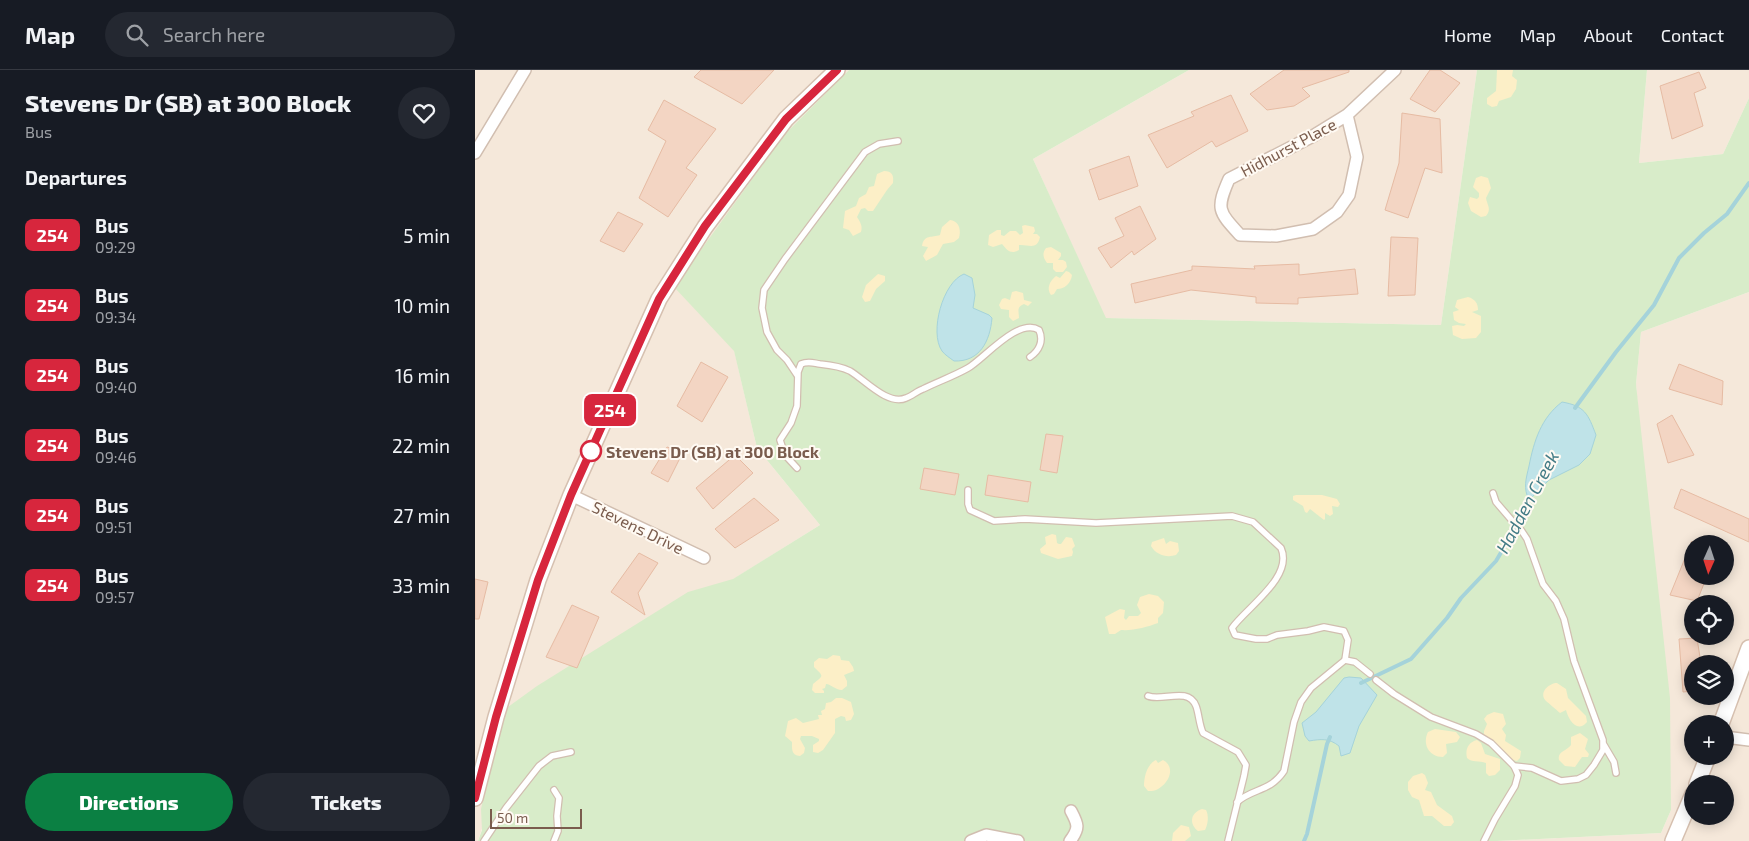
<!DOCTYPE html>
<html lang="en">
<head>
<meta charset="utf-8">
<style>
	:root { --surface:#171b24; --page:#242831; --text:#f1f3f6; --muted:#9ea1a6; --line:#363941; --accent:#0b8043 }
	body { margin:0; font-family:"Exo 2",sans-serif; background:var(--page); color:var(--text); height:100vh; display:flex; flex-direction:column; font-size:19px; white-space:nowrap }
	* { box-sizing:border-box; margin:0 }
	p { font-size:16px; color:var(--muted) }
	.icon { flex:none; width:28px; height:28px; fill:none; stroke:currentColor; stroke-width:2; stroke-linecap:round; stroke-linejoin:round }
	.map { position:relative; flex:1; overflow:hidden }
	.side { display:flex; flex-direction:column; background:var(--surface); width:475px }
	.side>* { flex:none }
	.badge { padding:0 10px; border-radius:8px; font-size:18px; line-height:32px }
	.needle { width:32px; rotate:183deg }
	.buttons { position:absolute; left:1209px; top:465px; display:grid; gap:10px }
	.buttons a { display:grid; place-items:center; width:50px; height:50px; border-radius:50%; background:var(--surface); box-shadow:0 2px 12px #0003; font-size:25px }
	.scale { position:absolute; left:15px; bottom:12px; width:92px; box-sizing:border-box; padding-left:5px; border:2px solid #7a5c4d; border-top:0; font-size:14px; line-height:18px; white-space:nowrap; color:#7a5c4d; -webkit-text-stroke:4px #fffaf3; paint-order:stroke }
	.map>.badge { position:absolute; translate:-50% -50%; box-shadow:0 0 0 2px #fff }
	h2 { padding:0 25px; font-size:19px; line-height:45px }
	.round { display:grid; place-items:center; flex:none; width:52px; height:52px; border-radius:26px; background:var(--page) }
	.overview { display:flex; align-items:center; justify-content:space-between; height:85px; padding:0 25px }
	h1 { font-size:24px; font-weight:800; line-height:38px }
	.primary-button { display:flex; gap:10px; margin-top:auto; padding:10px 25px }
	.primary-button a { flex:1; height:58px; border-radius:30px; background:var(--accent); color:#fff; font-size:20px; font-weight:800; line-height:58px; text-align:center }
	.primary-button a+a { background:var(--page); color:var(--text) }
	ul { padding:0; list-style:none }
	li { display:flex; align-items:center; gap:15px; height:70px; padding:0 25px }
	li div { flex:1 }
	li b { display:block; font-size:19px }
	li em { font-style:normal }
	li .badge { min-width:55px; font-weight:700; text-align:center }
	header { display:flex; align-items:center; gap:30px; box-sizing:border-box; height:70px; padding:0 25px; background:var(--surface); border-bottom:1px solid var(--line) }
	header strong { font-size:24px }
	nav { display:flex; gap:28px; margin-inline-start:auto; font-size:18px }
	.search { width:350px; height:45px; background:var(--page); display:flex; align-items:center; gap:12px; box-sizing:border-box; padding:0 18px; border-radius:28px; color:var(--muted); font-size:19px }
	main { display:flex; flex:1; min-height:0 }
	.map>svg:first-child { display:block }
	.residential { fill:#f5e8da; fill-rule:evenodd }
	.green { fill:#d8ecc9 }
	.sand { fill:#fcefc7 }
	.water { fill:#bfe3e8; stroke:#a5d3da }
	.lines { fill:none; stroke-linecap:round; stroke-linejoin:round }
	.stream { stroke:#a5d3da; stroke-width:4 }
	.building { fill:#f3d5c3; stroke:#e6bba3 }
	.lane-casing { stroke:#d1beb0; stroke-width:8 }
	.street-casing { stroke:#d1beb0; stroke-width:14 }
	.secondary-casing { stroke:#d6c0b0; stroke-width:18 }
	.lane { stroke:#fff; stroke-width:5.5 }
	.street { stroke:#fff; stroke-width:11 }
	.secondary { stroke:#fff; stroke-width:15 }
	.line-casing { stroke:#fff; stroke-width:11 }
	.line { stroke:#d7263d; stroke-width:8 }
	.stop-dot { fill:#fff; stroke:#d7263d; stroke-width:2.5 }
	.labels { text-anchor:middle; dominant-baseline:central; stroke-width:4; stroke-linejoin:round; paint-order:stroke }
	.street-label { font-size:16px; fill:#7a5c4d; stroke:#fffaf3 }
	.stop-label { font-size:16px; font-weight:bold; fill:#7a5c4d; stroke:#fffaf3; text-anchor:start }
	.water-label { font-size:18px; font-style:italic; fill:#437c86; stroke:#fffaf3 }
</style>
</head>
<body>
<header>
<strong>Map</strong>
<div class="search"><svg class="icon" aria-label="search" viewBox="0 0 24 24"><circle cx="10" cy="10" r="6"/><path d="M15 15l6 6"/></svg>Search here</div>
<nav><a>Home</a><a>Map</a><a>About</a><a>Contact</a></nav>
</header>
<main>
<section class="side">
<div class="overview"><div><h1>Stevens Dr (SB) at 300 Block</h1><p>Bus</p></div><a class="round"><svg class="icon" aria-label="heart" viewBox="0 0 24 24"><path d="M12 20l-8-8c-3-5 5-10 8-4 3-6 11-1 8 4z"/></svg></a></div>
<h2>Departures</h2>
<ul>
<li><span class="badge" style="background:#d7263d;color:#fff">254</span><div><b>Bus</b><p>09:29</p></div><em>5 min</em></li>
<li><span class="badge" style="background:#d7263d;color:#fff">254</span><div><b>Bus</b><p>09:34</p></div><em>10 min</em></li>
<li><span class="badge" style="background:#d7263d;color:#fff">254</span><div><b>Bus</b><p>09:40</p></div><em>16 min</em></li>
<li><span class="badge" style="background:#d7263d;color:#fff">254</span><div><b>Bus</b><p>09:46</p></div><em>22 min</em></li>
<li><span class="badge" style="background:#d7263d;color:#fff">254</span><div><b>Bus</b><p>09:51</p></div><em>27 min</em></li>
<li><span class="badge" style="background:#d7263d;color:#fff">254</span><div><b>Bus</b><p>09:57</p></div><em>33 min</em></li>
</ul>
<div class="primary-button"><a>Directions</a><a>Tickets</a></div>
</section>
<div class="map">
<svg width="1274" height="771" viewBox="0 0 1274 771">
	<rect width="100%" height="100%" fill="#fdf6ec"/>
	<g class="residential">
		<path d="M0 0H374L309 65 259 280 282 378 345 455 45 642 3 771H0Z"/>
		<path d="M714 0H1002L966 255 630 248 558 89Z"/>
		<path d="M1172 0H1274V28L1248 84 1164 93Z"/>
		<path d="M1274 222V771H1022L1186 763 1196 740 1161 314 1166 262ZM1218 474H1250V506H1218ZM1218 534H1250V566H1218ZM1218 594H1250V626H1218ZM1218 654H1250V686H1218ZM1218 714H1250V746H1218Z"/>
	</g>
	<path class="green" d="M374 0H714L558 89 631 248 966 255 1002 0H1172L1164 93 1248 84 1274 28V222L1166 262 1161 314 1195 628 1196 740 1186 763 1022 771H3L7 760 6 739 29 640 62 616 213 522 258 509 345 455 282 378 259 281 199 217 309 65Z"/>
	<g class="sand">
		<path d="M1022 0H1038L1037 6 1042 10 1041 19 1036 27 1024 31 1022 36 1017 37 1012 34V28L1021 21Z"/>
		<path d="M409 101C417 101 419 105 418 113L412 120 398 141H393L390 138 386 139 382 147C385 152 388 156 386 162L378 166 374 160 368 158 370 141 381 136 384 128 391 124 394 117 399 116 402 104Z"/>
		<path d="M1006 106 1013 108 1016 118 1011 128C1012 135 1017 139 1011 146L1006 147 996 141 993 133 995 127 1002 129 1004 127V123L998 117 1001 108Z"/>
		<path d="M475 150C485 151 486 161 484 168L479 172 468 174 462 185 451 191 448 186 453 177 447 176C449 164 457 168 465 165L467 157Z"/>
		<path d="M550 155 559 157 560 161 558 164H562L565 167C562 181 553 174 544 175V180C536 185 532 180 527 174L518 177 513 175 514 165 522 160H526V165L529 166 535 161H541L545 165 548 163 547 156Z"/>
		<path d="M576 177 586 183V186L583 190H588L591 192 592 197 588 202H581L578 199V193H572C568 188 567 183 571 178Z"/>
		<path d="M591 201 594 202 597 205C596 213 590 219 582 219L579 224 576 225C571 218 575 211 581 206L585 208Z"/>
		<path d="M403 204 410 206V211L401 219 395 231 390 232 387 227 391 215Z"/>
		<path d="M541 221 548 223 549 230 557 232 553 236 549 234C541 237 544 242 544 248L538 251 534 247V240L526 239 524 235 527 229 530 228 535 230 537 222Z"/>
		<path d="M993 227C1000 229 1003 233 1003 240L997 242 1006 246V262L1001 268 987 269 978 265 977 256 982 255 989 256 991 254 984 253 979 250 978 242 984 240 980 237 982 230Z"/>
		<path d="M821 425H847L862 429 865 434 863 437 857 436 858 444 855 446 850 443V449L849 450 835 439 832 443 830 442 828 436 818 430V426Z"/>
		<path d="M577 464 581 465 582 473 584 474H586L591 467 597 468 600 476 597 479 598 482 597 486 583 489 566 483 565 479 571 474 570 467Z"/>
		<path d="M689 468 691 474 695 471 703 473 704 481 701 485C692 488 681 485 676 476L677 472Z"/>
		<path d="M674 524 683 526 689 532 688 543 683 548V553C672 557 658 561 646 560L640 564H634L630 547 645 539 650 540 649 548 651 550 654 546H663L666 543 662 535 665 527Z"/>
		<path d="M358 585 365 586 366 590 374 591 378 597 379 601 369 605 372 611V616L367 620C360 620 356 614 351 614L350 618 347 619 349 621V623H340L337 620 338 614C349 605 349 607 339 597V592L344 588 352 589Z"/>
		<path d="M1082 613 1091 619 1093 628 1111 646 1112 652C1102 664 1093 649 1091 640L1085 643C1083 641 1071 631 1070 630 1064 621 1075 613 1082 613Z"/>
		<path d="M361 628H367L376 632 379 644 376 650 371 651 370 647 366 646 360 649V663L348 680 343 683 338 682V675L344 671V669L337 666H326L325 669 330 678 329 683 325 686C316 685 317 679 317 672L310 666 313 651 321 648 328 653 344 649 343 645H347L346 641 350 639 351 633 356 632Z"/>
		<path d="M1019 642 1028 644 1031 654 1027 659 1031 665 1030 671 1046 681 1045 688 1042 691C1030 690 1020 671 1009 665V661L1012 654 1009 649 1012 645Z"/>
		<path d="M960 659 981 662 985 667 982 672 971 674 972 683 968 687C954 687 947 674 953 662Z"/>
		<path d="M1105 663 1113 669 1110 679 1114 684 1113 687H1107L1100 697 1090 696 1084 690C1082 681 1092 681 1096 675V667Z"/>
		<path d="M1002 670 1006 673 1010 684 1025 689V700L1020 705 1014 706 1011 703V693C1004 690 997 693 992 688 990 680 993 672 1002 670Z"/>
		<path d="M681 690 683 693 688 690C705 699 688 723 673 721L669 716C669 707 672 694 681 690Z"/>
		<path d="M947 703 950 705 953 713 950 720 956 722 962 735 977 746 979 752 976 756H969L957 746H949L944 730 937 727 933 720V712L938 706Z"/>
		<path d="M727 739 731 740C734 746 733 754 730 760L723 761C714 754 715 743 727 739Z"/>
		<path d="M706 755 714 757 716 766 710 771H697L698 763Z"/>
	</g>
	<g class="water">
		<path d="M489 204 497 208 500 225 498 238 514 245 517 248C515 271 505 292 479 291 475 288 470 285 467 281 454 262 468 212 489 204Z"/>
		<path d="M1087 332C1110 336 1113 344 1121 365L1115 384 1104 395 1074 410 1054 430C1048 418 1051 409 1054 396 1059 371 1066 348 1087 332Z"/>
		<path d="M874 607 886 608 902 625 884 656 875 683 866 686 864 676C854 668 846 669 834 671L830 666 827 653 841 642 869 608Z"/>
	</g>
	<g class="lines">
		<g class="stream">
			<path d="M1100 338 1141 282 1179 235 1204 188 1229 163 1252 144 1274 113"/>
			<path d="M886 613 936 589 972 548 986 528 1021 491 1044 452 1055 427"/>
			<path d="M829 771 832 764 852 674 855 667"/>
		</g>
	</g>
	<g class="building">
		<path d="M226 0H299L267 34 219 7Z"/>
		<path d="M809 0H874V2L827 18 835 26 819 36 792 40 775 24Z"/>
		<path d="M955 0H965L985 13 960 42 935 29Z"/>
		<path d="M1224 2 1231 18 1219 23 1228 56 1197 69 1185 16Z"/>
		<path d="M756 25 773 61 741 77 737 71 692 98 673 65 719 46 716 42Z"/>
		<path d="M189 30 241 59 211 98 222 105 193 147 164 128 191 71 173 60Z"/>
		<path d="M927 43 965 49 967 103 950 98 933 148 910 140 924 93Z"/>
		<path d="M654 86 663 116 624 130 614 100Z"/>
		<path d="M665 136 681 169 659 185 657 181 636 198 623 178 649 166 640 148Z"/>
		<path d="M143 142 168 154 149 182 125 171Z"/>
		<path d="M916 167 943 168 940 225 913 226Z"/>
		<path d="M824 194V205L880 199 883 224 823 228V234L781 233V227L716 220 660 233 656 214 717 200V196L780 199 779 196Z"/>
		<path d="M226 292 253 307 227 352 202 336Z"/>
		<path d="M1204 294 1248 311 1247 335 1194 319Z"/>
		<path d="M1197 345 1219 385 1193 393 1182 354Z"/>
		<path d="M571 364 588 366 582 403 565 400Z"/>
		<path d="M192 377 208 382 193 412 176 403Z"/>
		<path d="M260 385 278 403 238 439 221 418Z"/>
		<path d="M449 398 484 404 480 425 445 419Z"/>
		<path d="M513 405 556 412 553 432 510 425Z"/>
		<path d="M1206 419 1274 449V472L1199 438Z"/>
		<path d="M279 428 304 450 260 478 240 459Z"/>
		<path d="M1217 471 1218 506H1232L1222 531 1195 525Z"/>
		<path d="M164 483 183 493 163 523 170 545 136 522Z"/>
		<path d="M0 509 13 512 4 549H0Z"/>
		<path d="M97 535 124 547 102 598 71 587Z"/>
		<path d="M1222 568 1226 594H1218V621L1208 622 1204 569Z"/>
	</g>
	<g class="lines">
		<defs>
			<g id="lane">
				<path d="M322 305 312 290 302 280 292 262 287 238 289 220 310 189 390 82 404 74 423 71"/>
				<path d="M322 398 310 385 305 370 316 353 322 336 323 302 326 294C333 291 338 293 345 294 355 295 365 296 375 301 390 310 413 336 431 328 437 326 442 321 448 319 462 312 479 306 493 298 509 289 543 247 564 260 569 271 564 281 555 287"/>
				<path d="M493 420V434L495 440 519 451 550 449 621 453 757 446 778 452 806 478C819 507 771 538 757 558L760 565 781 569H792L802 565 833 561 849 557 869 561 873 570 870 590 836 618 826 632 819 652 809 701C795 722 778 718 762 732"/>
				<path d="M1018 423 1021 432 1039 453"/>
				<path d="M870 590 880 592 895 604"/>
				<path d="M901 610 919 624 956 647 1001 664 1016 673 1039 696 1057 698 1086 711 1103 709 1111 705 1119 695 1128 680V670L1099 591 1089 549 1081 531 1068 514 1052 469 1046 460"/>
				<path d="M673 626C687 632 713 616 721 636 724 644 724 654 728 663L763 682 771 695 769 706 753 771"/>
				<path d="M1129 675 1139 692 1141 703"/>
				<path d="M9 771 31 738 64 696 77 686 96 682"/>
				<path d="M79 771 83 761 82 746 84 728 79 720"/>
				<path d="M1009 771 1020 749 1040 716 1043 705 1039 696"/>
			</g>
			<g id="street">
				<path d="M872 45 882 87 874 125 862 142 838 159 801 166 765 165C743 141 741 139 754 109L838 66 872 45 920 0"/>
				<path d="M0 83 50 0"/>
				<path d="M96 425 229 488"/>
				<path d="M1250 667 1274 670"/>
				<path d="M496 771 511 765 543 771"/>
				<path d="M595 771C605 758 603 754 596 741"/>
			</g>
			<g id="secondary">
				<path d="M1246 654 1274 578"/>
				<path d="M1222 714 1233 686"/>
				<path d="M0 728 21 647 63 510 96 425 184 229 230 157 311 49 362 0"/>
				<path d="M1198 771 1218 724"/>
			</g>
		</defs>
		<use href="#lane" class="lane-casing"/>
		<use href="#street" class="street-casing"/>
		<use href="#secondary" class="secondary-casing"/>
		<use href="#lane" class="lane"/>
		<use href="#street" class="street"/>
		<use href="#secondary" class="secondary"/>
	</g>
	<g class="lines">
		<defs>
			<path id="line" d="M0 728 21 647 63 510 96 425 184 229 230 156 311 49 362 0"/>
		</defs>
		<use href="#line" class="line-casing"/>
		<use href="#line" class="line"/>
	</g>
	<circle class="stop-dot" cx="116" cy="381" r="10"/>
	<g class="labels">
		<g class="street-label">
			<text transform="translate(813 77) rotate(-28)">Hidhurst Place</text>
			<text transform="translate(163 457) rotate(26)">Stevens Drive</text>
		</g>
		<g class="stop-label">
			<text x="131" y="381">Stevens Dr (SB) at 300 Block</text>
		</g>
		<g class="water-label">
			<text transform="translate(1052 432) rotate(-62)">Hadden Creek</text>
		</g>
	</g>
</svg>
<div class="buttons">
<a><svg class="needle" viewBox="-14 -14 28 28"><path d="M0-13l5 13h-10z" fill="#e53935"/><path d="M0 13l5-13h-10z" fill="#9ea1a6"/></svg></a>
<a><svg class="icon" aria-label="locate" viewBox="0 0 24 24"><circle cx="12" cy="12" r="6"/><path d="M12 2v4M12 18v4M2 12h4M18 12h4"/></svg></a>
<a><svg class="icon" aria-label="layers" viewBox="0 0 24 24"><path d="M12 4l9 5-9 5-9-5zM3 14l9 5 9-5"/></svg></a>
<a>+</a>
<a>−</a>
</div>
<div class="scale">50 m</div>
<b class="badge" style="left:135px;top:340px;background:#d7263d;color:#fff">254</b>
</div>
</main>
</body>
</html>
